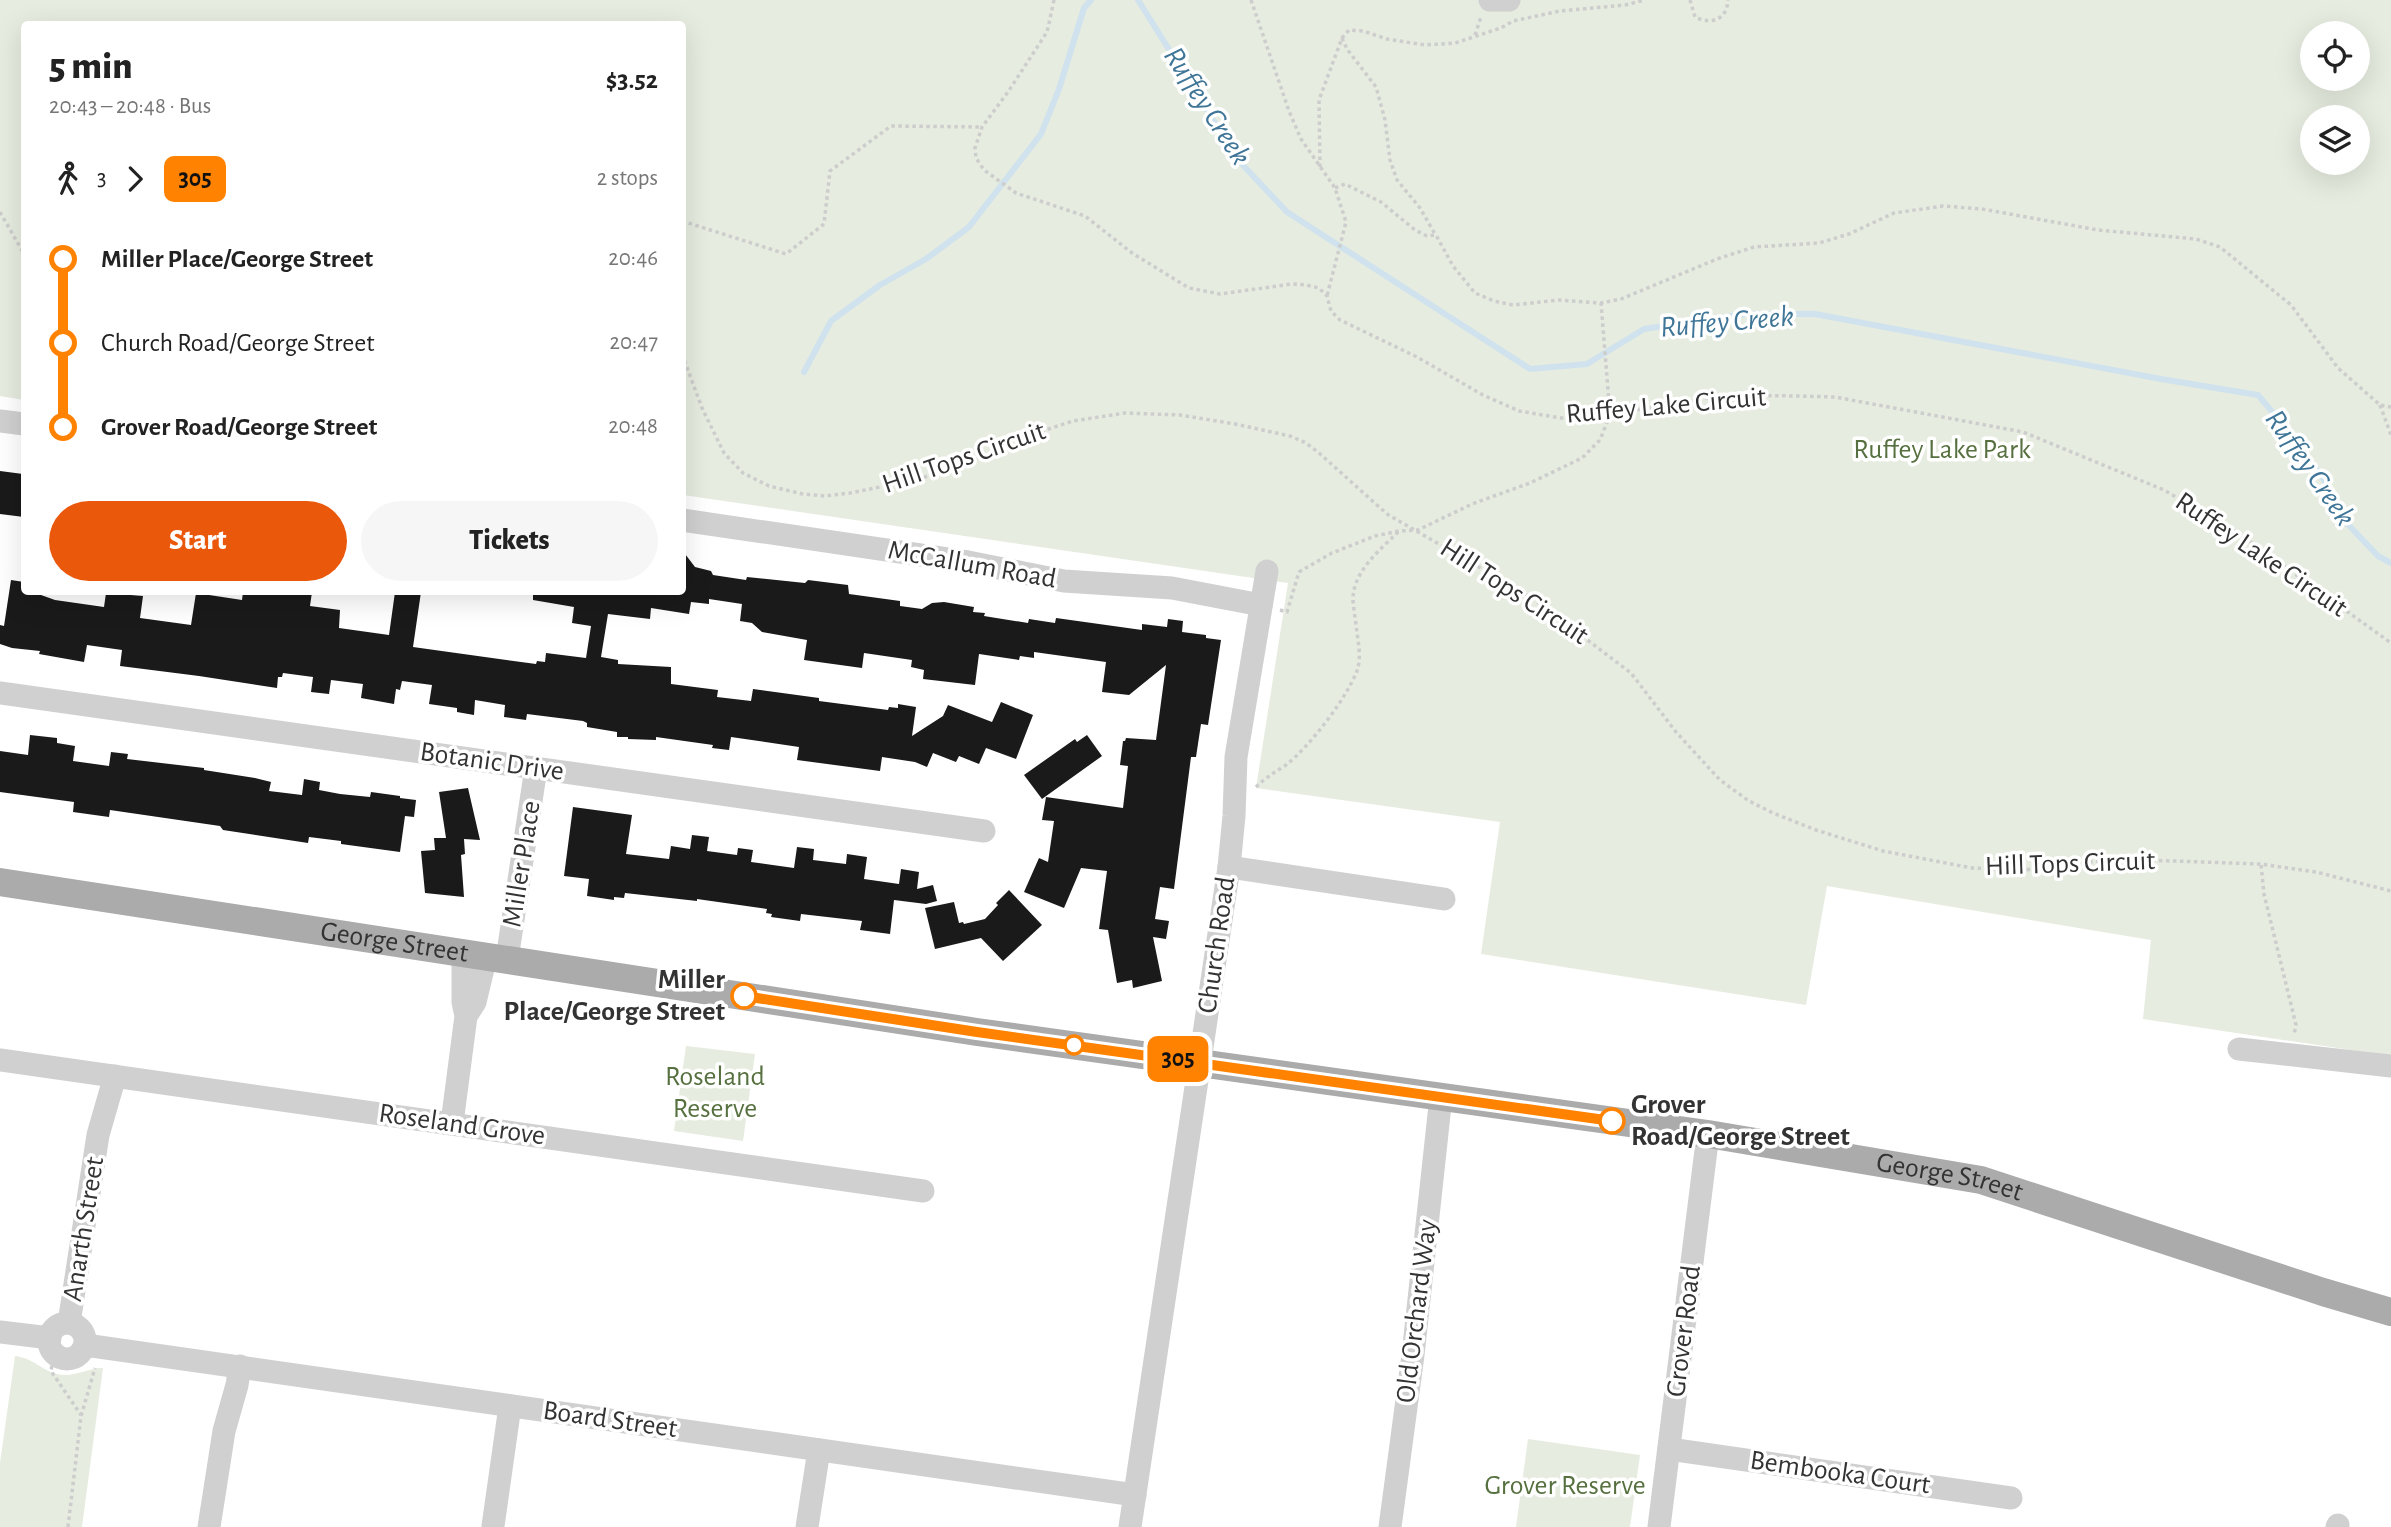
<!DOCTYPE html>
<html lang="en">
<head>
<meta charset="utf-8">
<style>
	:root { --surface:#fff; --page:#f6f6f6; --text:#222; --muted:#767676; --accent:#ea580c }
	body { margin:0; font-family:"Alegreya Sans",sans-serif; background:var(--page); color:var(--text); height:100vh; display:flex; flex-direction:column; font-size:26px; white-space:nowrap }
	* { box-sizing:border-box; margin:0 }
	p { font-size:23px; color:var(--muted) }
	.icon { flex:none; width:38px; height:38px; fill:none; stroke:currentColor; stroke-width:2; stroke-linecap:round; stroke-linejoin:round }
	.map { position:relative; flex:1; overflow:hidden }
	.drawer { position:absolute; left:21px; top:21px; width:665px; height:574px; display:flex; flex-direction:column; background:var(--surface); border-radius:7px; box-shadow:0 7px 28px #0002 }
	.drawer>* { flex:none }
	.badge { padding:0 14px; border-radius:10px; font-size:24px; line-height:46px }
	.tools { position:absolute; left:2300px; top:21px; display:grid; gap:14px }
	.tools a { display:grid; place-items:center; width:70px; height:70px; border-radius:50%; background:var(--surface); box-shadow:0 7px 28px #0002; font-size:35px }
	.map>.badge { position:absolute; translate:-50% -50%; box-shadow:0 0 0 4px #fff }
	.legs { display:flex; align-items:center; gap:10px; height:77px; padding:0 28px; font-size:23px }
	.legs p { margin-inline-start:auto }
	.overview { display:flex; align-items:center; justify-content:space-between; height:119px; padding:0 28px }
	h1 { font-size:38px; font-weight:800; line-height:52px }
	.primary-button { display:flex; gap:14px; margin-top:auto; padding:14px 28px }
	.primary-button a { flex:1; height:80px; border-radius:42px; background:var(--accent); color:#fff; font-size:28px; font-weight:800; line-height:80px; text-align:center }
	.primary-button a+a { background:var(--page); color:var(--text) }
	ul { padding:0 28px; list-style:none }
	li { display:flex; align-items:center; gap:24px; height:84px; font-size:26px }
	li i { display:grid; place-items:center; width:10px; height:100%; margin:0 9px; background:currentColor }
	li i::after { content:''; width:18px; height:18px; margin:-9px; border:5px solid; border-radius:50%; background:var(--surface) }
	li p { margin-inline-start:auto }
	li:first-child i { background:linear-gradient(#0000 50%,currentColor 0) }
	li:last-child i { background:linear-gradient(currentColor 50%,#0000 0) }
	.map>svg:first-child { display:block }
	.green { fill:#e6ecdf; fill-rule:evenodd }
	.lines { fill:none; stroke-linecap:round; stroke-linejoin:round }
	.stream { stroke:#cfe2ee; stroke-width:6 }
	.building { fill:#1a1a1a }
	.path { stroke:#cdcdcd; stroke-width:3.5; stroke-dasharray:3.5 3.5; stroke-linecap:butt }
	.minor { stroke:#d0d0d0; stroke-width:23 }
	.major { stroke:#ababab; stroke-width:28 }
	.line-1-casing { stroke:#fff; stroke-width:16 }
	.line-1 { stroke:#ff8200; stroke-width:10 }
	.stop-1-dot { fill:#fff; stroke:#ff8200; stroke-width:3.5 }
	.labels { text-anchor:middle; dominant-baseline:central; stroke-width:7; stroke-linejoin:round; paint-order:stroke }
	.street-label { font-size:28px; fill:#333; stroke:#fff }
	.park-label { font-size:28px; fill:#56703f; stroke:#fff }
	.stop-label { font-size:28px; font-weight:bold; fill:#333; stroke:#fff; text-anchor:end }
	.water-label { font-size:30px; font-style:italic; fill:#3f7597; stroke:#fff }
</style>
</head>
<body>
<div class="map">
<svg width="2391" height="1527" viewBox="0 0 2391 1527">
	<rect width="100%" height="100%" fill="#fff"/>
	<g class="green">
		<path d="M0 0H2391V1056L2143 1019 2151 940 1827 886 1806 1005 1481 954 1500 822 1256 788 1288 583 683 495 682 24H24V400L0 396ZM2312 33H2357V79H2312ZM2312 117H2357V163H2312Z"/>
		<path d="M686 1046 755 1054 743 1141 674 1131Z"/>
		<path d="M15 1356C33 1358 41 1370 57 1374 74 1378 87 1368 103 1368L82 1527H0V1463Z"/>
		<path d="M1528 1439 1640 1455 1630 1527H1516Z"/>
	</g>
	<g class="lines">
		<g class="stream">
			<path d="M1138 0 1239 161 1287 212 1530 369 1587 364 1644 329 1745 314H1815L2161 379 2258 395 2286 428 2323 478 2339 515 2378 556 2391 563"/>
			<path d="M804 372 831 321 880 285 926 259 969 227 1041 134 1059 89 1084 8 1091 0"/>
		</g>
	</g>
	<g class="building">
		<path d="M0 471 23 474 22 477 24 478V517L0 514Z"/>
		<path d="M682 550 695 567 711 571 713 575 746 580 747 577 805 583 808 580 848 585 849 594 900 601V606L922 609 932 603 944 602 974 607 973 612 985 613 984 616 1028 623 1029 619 1055 623 1056 618 1142 630V624L1167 627 1168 619 1183 621 1182 632 1206 635V638L1221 640 1208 725 1201 724 1196 757H1191L1174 889 1160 887 1155 919 1169 921 1166 939 1153 937 1162 981 1133 988 1132 980 1117 983 1108 930 1099 929 1107 871 1081 868 1064 908 1024 892 1039 858 1048 862 1054 821 1042 820 1046 797 1123 808 1128 766 1120 765 1123 741H1125L1126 738 1156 740 1166 665 1129 695 1102 692 1106 662 1034 652V658L1020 656 1019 660 979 654 975 685 923 679 924 670 911 667 912 660 864 653 862 668 804 660 807 640 762 632 752 623 740 621 742 604 709 599V604L691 602 689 614 651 608 650 619 608 614 601 657 618 660V664L671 667V684L718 690 717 697 751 701 753 689 819 698V701L888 710 889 707 898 708V704L916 707 912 736 943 716 948 705 992 722 1001 702 1033 715 1016 759 986 748 979 764 959 756 956 762 933 753 927 767 915 762 882 757 880 771 797 760 799 747 731 737 729 750 712 748 713 745 656 737V740L628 739V737H617V732L587 727V723L583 721 527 714 526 720 504 717 505 705 475 700 474 715 457 712V708L429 704 432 685 402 681 400 690 396 689 394 704 361 698 363 684 331 680 329 694 311 692 313 677 283 673 282 677H278L277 688 199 676 120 666 122 650 87 645 84 662 39 654 40 651 12 648 0 644V625L4 626 11 580 24 582V592H42L41 595 55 600 104 607 106 593 143 596 140 618 191 625 196 593 242 600 243 592H312L310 606 340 610 339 628 389 635 395 592H421L413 647 536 664 537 661 545 662 546 653 586 658 591 626 572 623 574 607 533 600V592H682Z"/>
		<path d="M30 735 57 738V743L75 746 73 761 109 766 111 752 128 754 127 759 204 768V770L255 778 271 782 269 791 302 795 304 779 320 782 319 790 340 794 370 797 371 792 400 796V798L416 800 414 817 405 816 400 852 341 844V841L309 837 308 843 223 830 220 826 110 810 109 817 73 812 74 802 0 792V751L28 755Z"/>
		<path d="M1087 735 1102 756 1042 799 1024 775 1075 739 1077 742Z"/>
		<path d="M468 788 480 840 464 839 465 854 461 855 464 897 425 893 421 851 435 850 434 838H446L439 792Z"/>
		<path d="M573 807 632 815 626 854 669 859 671 846 690 849 692 835 709 837 707 851 737 855 738 848 753 850 751 862 794 868 797 847 814 849 813 860 846 864 847 854 867 857 864 879 899 884 901 869 919 872 917 889 933 885 937 901 926 904 894 900 890 934 860 930 862 921 801 914 800 921 771 917 772 914 766 913 767 909 697 899V901L625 893 624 898 614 897V900L587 896 589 879 564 876Z"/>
		<path d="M1009 890 1042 925 1003 961 981 938 935 949 925 908 954 902 959 923 963 922 964 924 985 919 998 905 996 903Z"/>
	</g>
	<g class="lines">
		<g class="path">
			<path d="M1054 0 1047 32 1008 92 982 127 975 148 976 158 984 170 1016 193 1085 216 1132 253 1189 288 1220 294 1292 284 1306 285 1319 288 1327 296 1331 311 1340 320 1417 357 1483 395 1519 411 1561 418 1591 417 1728 395 1797 396 1835 397 2023 432 2164 490 2238 533 2391 643"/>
			<path d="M1251 0 1289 111 1301 139 1335 188 1346 222 1327 296"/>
			<path d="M1690 0 1695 17C1711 25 1727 20 1728 0"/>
			<path d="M1475 35 1481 17"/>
			<path d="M1342 38 1347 49 1376 87 1385 120 1390 160 1397 180 1420 208 1435 234"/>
			<path d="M1320 167 1319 100 1342 38 1349 30 1363 31 1387 39 1425 45 1455 43 1501 28 1513 21 1560 11 1625 5 1645 0"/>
			<path d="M1335 188 1345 184 1381 202 1415 230 1427 236 1436 235 1453 266 1475 293 1494 301 1513 305 1559 300 1601 303 1621 299 1717 259 1754 247 1819 243 1849 234 1894 213 1943 206 1982 209 2098 230 2196 239 2220 247 2291 305 2338 368 2380 405 2391 407"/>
			<path d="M0 212 24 254"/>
			<path d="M682 221 786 254 824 224 830 171 891 126 982 127"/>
			<path d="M682 354 702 408 724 453 743 473 769 486 803 494 825 496 850 493 915 480 951 469 1033 434 1073 421 1125 413 1180 415 1235 424 1290 436 1306 443 1319 453 1387 514 1532 598 1631 673 1676 732 1720 780 1749 801 1773 813 1816 830 1883 851 1972 868 2024 870 2115 859 2260 864 2316 872 2391 891"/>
			<path d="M2380 405 2391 435"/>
			<path d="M1280 610 1287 612 1299 572 1332 553 1375 536 1399 531 1418 530 1472 504 1530 483 1582 458 1600 440 1610 415 1601 303"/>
			<path d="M1256 787C1265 778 1275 772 1286 765 1310 746 1346 699 1357 671 1361 659 1359 646 1357 633 1356 623 1354 612 1353 601 1352 572 1380 550 1399 531"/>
			<path d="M2261 865 2264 894 2296 1025 2294 1035"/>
			<path d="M53 1359 51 1371 81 1415"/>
			<path d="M68 1527 81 1416 95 1368"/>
		</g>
		<g class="minor">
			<path d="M1490 0H1509"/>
			<path d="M0 421 24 424"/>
			<path d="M682 520 968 562 1064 581 1172 588 1261 605"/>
			<path d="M0 693 984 831"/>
			<path d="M1229 867 1444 899"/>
			<path d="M507 959 536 768"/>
			<path d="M468 1013 475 1002 486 956"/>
			<path d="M2239 1049 2391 1066"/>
			<path d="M0 1060 923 1191"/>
			<path d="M452 1123 466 1016 463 1002V952"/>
			<path d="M69 1323 98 1135 115 1076"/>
			<circle cx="67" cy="1341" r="18"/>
			<path d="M0 1332 50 1338"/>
			<path d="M85 1345 1135 1495"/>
			<path d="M1669 1449 2011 1498"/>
			<path d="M493 1526 510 1406"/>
			<path d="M209 1527 224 1431 237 1385 240 1366"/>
			<path d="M807 1527 819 1450"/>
			<path d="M1130 1527 1229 867 1234 816 1236 757 1267 571"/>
			<path d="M1390 1527 1413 1355 1441 1096"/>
			<path d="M1659 1527 1708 1134"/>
			<path d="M2337 1527 2338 1525"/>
		</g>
		<path class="major" id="s1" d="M0 882 977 1032 1708 1134 1981 1180 2323 1292 2391 1312"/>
	</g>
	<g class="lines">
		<defs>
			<path id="line-1" d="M744 996 977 1032 1612 1121"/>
		</defs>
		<use href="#line-1" class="line-1-casing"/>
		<use href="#line-1" class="line-1"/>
	</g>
	<g class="stop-1-dot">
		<circle cx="744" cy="996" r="12"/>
		<circle cx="1074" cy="1045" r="9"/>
		<circle cx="1612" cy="1121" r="12"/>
	</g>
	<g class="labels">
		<g class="street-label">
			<text transform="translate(1666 406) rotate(-5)">Ruffey Lake Circuit</text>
			<text transform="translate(964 458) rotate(-19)">Hill Tops Circuit</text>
			<text transform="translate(2261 555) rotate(34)">Ruffey Lake Circuit</text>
			<text transform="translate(972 565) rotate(10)">McCallum Road</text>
			<text transform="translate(1514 592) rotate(33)">Hill Tops Circuit</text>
			<text transform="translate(492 762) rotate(8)">Botanic Drive</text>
			<text transform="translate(522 864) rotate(-81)">Miller Place</text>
			<text transform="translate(2070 864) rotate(-2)">Hill Tops Circuit</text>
			<text stroke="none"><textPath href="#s1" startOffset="399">George Street</textPath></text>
			<text transform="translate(1217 945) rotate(-82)">Church Road</text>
			<text transform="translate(462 1125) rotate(8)">Roseland Grove</text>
			<text stroke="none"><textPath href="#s1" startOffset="1972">George Street</textPath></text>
			<text transform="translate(84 1229) rotate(-81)">Anarth Street</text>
			<text transform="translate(1417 1311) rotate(-83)">Old Orchard Way</text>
			<text transform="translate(1684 1331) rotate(-83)">Grover Road</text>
			<text transform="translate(610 1420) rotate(8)">Board Street</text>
			<text transform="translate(1840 1473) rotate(8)">Bembooka Court</text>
		</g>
		<g class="park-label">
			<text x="1942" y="450">Ruffey Lake Park</text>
			<text x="715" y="1077">Roseland<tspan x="715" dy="32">Reserve</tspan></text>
			<text x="1565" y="1486">Grover Reserve</text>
		</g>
		<g class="stop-label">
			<text x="725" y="980">Miller<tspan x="725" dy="32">Place/George Street</tspan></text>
			<text x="1631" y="1105" text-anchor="start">Grover<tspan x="1631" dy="32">Road/George Street</tspan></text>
		</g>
		<g class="water-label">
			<text transform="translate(1207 106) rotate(57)">Ruffey Creek</text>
			<text transform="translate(1727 322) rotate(-5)">Ruffey Creek</text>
			<text transform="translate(2310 468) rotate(55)">Ruffey Creek</text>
		</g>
	</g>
</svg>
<div class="tools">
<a><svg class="icon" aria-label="locate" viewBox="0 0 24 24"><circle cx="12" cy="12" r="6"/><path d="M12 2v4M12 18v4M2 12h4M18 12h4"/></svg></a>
<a><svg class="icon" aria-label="layers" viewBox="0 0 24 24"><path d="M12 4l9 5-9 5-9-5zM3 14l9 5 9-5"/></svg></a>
</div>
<b class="badge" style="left:1178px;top:1059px;background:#ff8200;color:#111">305</b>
<section class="drawer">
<div class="overview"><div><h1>5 min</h1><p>20:43 – 20:48 · Bus</p></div><b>$3.52</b></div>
<div class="legs"><svg class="icon" aria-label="walk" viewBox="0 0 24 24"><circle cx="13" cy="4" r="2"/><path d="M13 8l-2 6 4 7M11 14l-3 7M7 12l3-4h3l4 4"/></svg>3<svg class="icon" aria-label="forward" viewBox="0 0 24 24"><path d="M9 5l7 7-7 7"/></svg><b class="badge" style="background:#ff8200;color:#111">305</b><p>2 stops</p></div>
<ul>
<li><i style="color:#ff8200"></i><b>Miller Place/George Street</b><p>20:46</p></li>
<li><i style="color:#ff8200"></i><span>Church Road/George Street</span><p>20:47</p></li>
<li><i style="color:#ff8200"></i><b>Grover Road/George Street</b><p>20:48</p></li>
</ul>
<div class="primary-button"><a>Start</a><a>Tickets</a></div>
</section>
</div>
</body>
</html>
